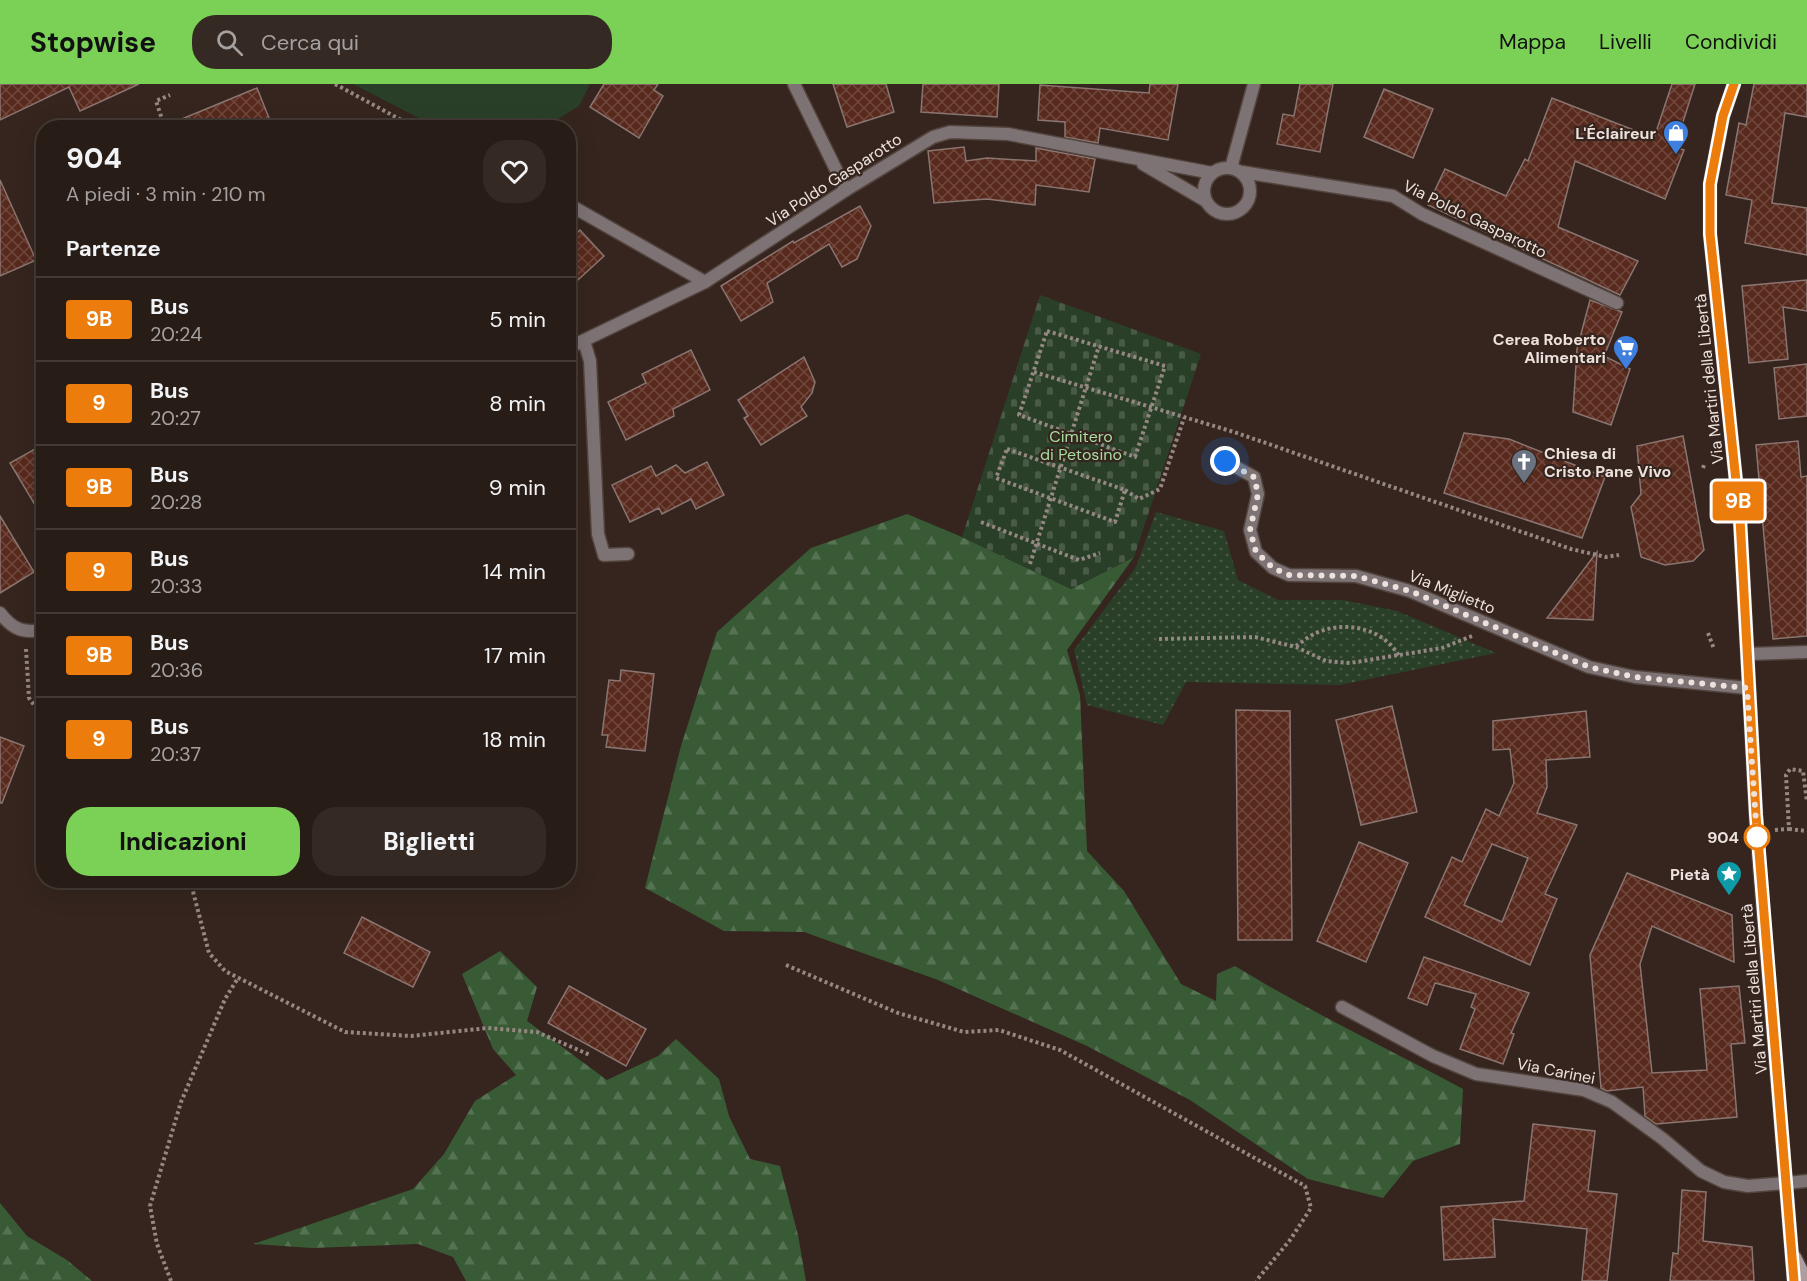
<!DOCTYPE html>
<html lang="it">
<head>
<meta charset="utf-8">
<style>
	:root { --surface:#281c16; --page:#342923; --text:#f1f3f6; --muted:#a5a1a1; --line:#443a35; --accent:#7bd156 }
	body { margin:0; font-family:"DM Sans",sans-serif; background:var(--page); color:var(--text); height:100vh; display:flex; flex-direction:column; font-size:22px; white-space:nowrap }
	* { box-sizing:border-box; margin:0 }
	p { font-size:20px; color:var(--muted) }
	.icon { flex:none; width:33px; height:33px; fill:none; stroke:currentColor; stroke-width:2; stroke-linecap:round; stroke-linejoin:round }
	.map { position:relative; flex:1; overflow:hidden }
	.details { position:absolute; left:36px; top:36px; width:540px; height:768px; display:flex; flex-direction:column; background:var(--surface); border-radius:24px; box-shadow:0 6px 24px #0002,0 0 0 2px var(--line) }
	.details>* { flex:none }
	.badge { padding:0 12px; border-radius:4px; font-size:21px; line-height:39px }
	.you { position:absolute; width:30px; height:30px; margin:-15px; border:4px solid #fff; border-radius:50%; background:#1a73e8; box-shadow:0 0 0 9px #1a73e833 }
	.map>.badge { position:absolute; translate:-50% -50%; box-shadow:0 0 0 3px #fff }
	h2 { padding:0 30px; font-size:22px; line-height:54px }
	.round { display:grid; place-items:center; flex:none; width:63px; height:63px; border-radius:24px; background:var(--page) }
	.head { display:flex; align-items:center; justify-content:space-between; height:102px; padding:0 30px }
	h1 { font-size:28px; font-weight:800; line-height:45px }
	.cta { display:flex; gap:12px; margin-top:auto; padding:12px 30px }
	.cta a { flex:1; height:69px; border-radius:24px; background:var(--accent); color:#111; font-size:24px; font-weight:800; line-height:69px; text-align:center }
	.cta a+a { background:var(--page); color:var(--text) }
	ul { padding:0; list-style:none }
	li { display:flex; align-items:center; gap:18px; height:84px; padding:0 30px; border-top:2px solid var(--line) }
	li div { flex:1 }
	li b { display:block; font-size:22px }
	li em { font-style:normal }
	li .badge { min-width:66px; font-weight:700; text-align:center }
	header { display:flex; align-items:center; gap:36px; box-sizing:border-box; height:84px; padding:0 30px; background:var(--accent); color:#111 }
	header strong { font-size:28px }
	nav { display:flex; gap:33px; margin-inline-start:auto; font-size:21px }
	.search { width:420px; height:54px; background:var(--page); display:flex; align-items:center; gap:15px; box-sizing:border-box; padding:0 21px; border-radius:24px; color:var(--muted); font-size:22px }
	.map>svg:first-child { display:block }
	.grass { fill:#2a3f28 }
	.forest { fill:url(#forest-firs) }
	.cemetery { fill:url(#cemetery-stones) }
	.park { fill:url(#park-dots) }
	.building { fill:url(#building-cross-hatch); stroke:#8a7570; stroke-width:1.5; fill-rule:evenodd }
	.lines { fill:none; stroke-linecap:round; stroke-linejoin:round }
	.lane-casing { stroke:#52433d; stroke-width:15 }
	.street-casing { stroke:#52433d; stroke-width:15 }
	.secondary-casing { stroke:#52433d; stroke-width:15 }
	.path { stroke:#958782; stroke-width:4; stroke-dasharray:3 3; stroke-linecap:butt }
	.lane { stroke:#7d7374; stroke-width:12 }
	.street { stroke:#7d7374; stroke-width:12 }
	.secondary { stroke:#ad9d9e; stroke-width:12 }
	.line-casing { stroke:#fff; stroke-width:14 }
	.line { stroke:#ec7c0c; stroke-width:9 }
	.walk { stroke:#ede1dd; stroke-width:6; stroke-dasharray:0 10.8 }
	.stop-dot { fill:#fff; stroke:#ec7c0c; stroke-width:3 }
	.labels { text-anchor:middle; dominant-baseline:central; stroke-width:4.5; stroke-linejoin:round; paint-order:stroke }
	.poi-label { font-size:16px; font-weight:bold; fill:#ede1dd; stroke:#35251e; text-anchor:end }
	.street-label { font-size:16px; fill:#ede1dd; stroke:#35251e }
	.park-label { font-size:16px; fill:#a5dd9f; stroke:#35251e }
	.stop-label { font-size:16px; font-weight:bold; fill:#ede1dd; stroke:#35251e; text-anchor:end }
</style>
</head>
<body>
<header>
<strong>Stopwise</strong>
<div class="search"><svg class="icon" aria-label="search" viewBox="0 0 24 24"><circle cx="10" cy="10" r="6"/><path d="M15 15l6 6"/></svg>Cerca qui</div>
<nav><a>Mappa</a><a>Livelli</a><a>Condividi</a></nav>
</header>
<div class="map">
<svg width="1807" height="1197" viewBox="0 0 1807 1197">
	<defs>
		<pattern id="forest-firs" width="22" height="20" patternUnits="userSpaceOnUse" patternTransform="scale(1.5)"><rect width="22" height="20" fill="#385b35"/><path d="M5 1l3.5 6h-7zM16 11l3.5 6h-7z" fill="#557252"/></pattern>
		<pattern id="cemetery-stones" width="16" height="16" patternUnits="userSpaceOnUse" patternTransform="scale(1.5)"><rect width="16" height="16" fill="#2a3f28"/><path d="M2 7V4a2 2 0 0 1 4 0v3zM10 15v-3a2 2 0 0 1 4 0v3z" fill="#495a47"/></pattern>
		<pattern id="park-dots" width="8" height="8" patternUnits="userSpaceOnUse" patternTransform="scale(1.5)"><rect width="8" height="8" fill="#2a3f28"/><path d="M2 2h.1M6 6h.1" fill="none" stroke="#495a47" stroke-width="1.8" stroke-linecap="round"/></pattern>
		<pattern id="building-cross-hatch" width="8" height="8" patternUnits="userSpaceOnUse" patternTransform="scale(1.5)"><rect width="8" height="8" fill="#58291d"/><path d="M0 0l8 8M0 8l8-8" fill="none" stroke="#70483d"/></pattern>
	</defs>
	<rect width="100%" height="100%" fill="#35251e"/>
	<path class="grass" d="M353 0H590L579 22 545 43 438 44Z"/>
	<g class="forest">
		<path d="M907 430 962 453 1071 505 1134 473 1067 566 1080 611 1087 767 1124 807 1181 900 1216 917 1217 890 1235 882C1308 927 1387 964 1463 1005L1460 1060 1413 1077 1383 1114 1308 1095 1190 1016 1087 962 938 896 804 848 724 847 645 804 681 662 717 548 811 464Z"/>
		<path d="M500 867 537 903 527 937 607 996 658 972 676 955 719 995 729 1032 750 1075 780 1082 798 1151 806 1197H466L453 1173 418 1160 312 1164 253 1160 413 1105 444 1070 475 1017 516 991 493 965 462 890Z"/>
		<path d="M0 1119 27 1152 67 1176 92 1197H0Z"/>
	</g>
	<path class="cemetery" d="M1040 211 1201 270 1134 473 1071 505 962 453Z"/>
	<path class="park" d="M1156 428 1224 447 1238 496 1278 516H1343L1397 527 1496 569 1340 601 1186 598 1163 641 1087 621 1074 566 1136 483Z"/>
	<g class="building">
		<path d="M0 0H139L80 27 69 3 0 36Z"/>
		<path d="M604 0H658L654 6 663 12 639 54 590 23Z"/>
		<path d="M833 0H886L894 28 847 43Z"/>
		<path d="M923 0H999L997 33 921 28Z"/>
		<path d="M1150 0H1178L1168 56 1100 44 1098 59 1065 53V38L1038 36 1040 1 1149 9Z"/>
		<path d="M1300 0H1333L1320 68 1277 60 1283 30 1294 32Z"/>
		<path d="M1672 0H1695L1675 63 1684 66 1665 115 1575 77 1558 143 1638 177 1620 211 1428 121 1445 85 1506 112 1525 75 1528 77 1552 14 1654 54Z"/>
		<path d="M1754 0H1807V33L1785 29 1772 119 1807 124V171L1745 159 1752 116 1726 111 1739 39 1746 41Z"/>
		<path d="M257 4 271 39 260 44H160Z"/>
		<path d="M1384 5 1433 25 1413 74 1364 53Z"/>
		<path d="M964 63 966 77 987 74 1036 77V64L1095 75 1089 108 1036 101 1035 121 987 115 934 119 928 67Z"/>
		<path d="M0 96 36 176 0 192Z"/>
		<path d="M860 122 871 142 857 175 842 183 829 160 767 199 773 218 741 237 721 202 793 157 794 159Z"/>
		<path d="M580 146 604 172 568 205V157Z"/>
		<path d="M1807 196V227L1783 223 1788 275 1749 279 1742 202Z"/>
		<path d="M1590 216 1622 228 1604 272 1630 285 1611 341 1573 328 1577 265Z"/>
		<path d="M691 266 710 306 673 325 674 332 626 356 608 318 646 299 642 290Z"/>
		<path d="M804 273 815 298 812 309 801 323 807 332 761 361 744 334 748 332 738 316Z"/>
		<path d="M1807 280V332L1779 335 1774 284Z"/>
		<path d="M1464 349 1509 355 1605 393 1582 454 1444 409Z"/>
		<path d="M1683 352 1704 466 1693 477 1665 481 1641 473 1631 423 1641 410 1637 362Z"/>
		<path d="M1798 357 1801 393 1807 392V552L1773 555 1756 361Z"/>
		<path d="M44 360V436L10 379Z"/>
		<path d="M707 378 724 411 696 425 691 415 662 430 659 424 630 438 612 401 651 382 656 392 676 381 685 389Z"/>
		<path d="M0 432 34 488 0 509Z"/>
		<path d="M1597 468 1593 536 1547 534Z"/>
		<path d="M621 586 654 590 645 667 606 663 608 651H602L609 596 620 597Z"/>
		<path d="M1392 622 1417 728 1361 741 1336 636Z"/>
		<path d="M1236 626 1290 627 1292 856H1238Z"/>
		<path d="M1586 627 1590 673 1546 676 1547 703 1537 729 1577 741 1545 810 1557 815 1530 881 1425 833 1452 773 1462 778 1486 725 1499 732 1514 699 1510 665 1493 666V637ZM1492 760 1528 774 1502 838 1464 821Z"/>
		<path d="M0 653 24 662 2 719H0Z"/>
		<path d="M1359 758 1408 779 1366 878 1317 857Z"/>
		<path d="M1627 789 1732 831 1734 878 1652 842 1640 880 1652 989 1707 986 1700 905 1739 902 1745 959 1731 960 1737 1033 1656 1040 1645 1032 1643 1003 1606 1007 1601 1004 1590 871Z"/>
		<path d="M362 833 430 868 413 903 344 869Z"/>
		<path d="M1424 873 1529 909 1511 949 1514 950 1503 980 1460 965 1475 925 1471 923 1476 910 1435 899 1427 921 1408 914Z"/>
		<path d="M569 902 646 945 626 982 548 939Z"/>
		<path d="M1533 1040 1595 1047 1588 1107 1617 1110 1607 1197H1582L1587 1145 1493 1135 1495 1173 1444 1176 1441 1123 1524 1117Z"/>
		<path d="M1682 1106 1706 1108 1703 1157 1752 1163 1754 1197H1670L1673 1169 1678 1170Z"/>
	</g>
	<g class="lines">
		<defs>
			<path id="lane" d="M1787 1099 1807 1097"/>
			<g id="street">
				<path d="M794 0 846 106"/>
				<path d="M1143 80 1206 117"/>
				<circle cx="1227" cy="107" r="23"/>
				<path d="M1231 84 1254 0"/>
				<path d="M1242 88 1393 112 1422 130 1617 219"/>
				<path d="M568 120 705 198"/>
				<path d="M584 257 590 277 598 450 604 471 628 470"/>
				<path d="M568 264 705 198 846 106 933 53 950 48 1008 50 1212 89"/>
				<path d="M1225 377 1254 393 1258 410 1250 446 1256 468 1273 484 1289 491 1356 492 1410 507 1589 583 1635 593 1747 604"/>
				<path d="M0 529C13 546 23 549 44 546"/>
				<path d="M1748 570 1807 568"/>
				<path d="M1342 923 1433 972 1476 990 1584 1006 1612 1018 1663 1055 1701 1087 1724 1098 1748 1102 1787 1099"/>
			</g>
			<g id="secondary">
				<path d="M1734 0 1723 32 1710 100V150L1740 435 1757 752 1794 1197"/>
				<path d="M1795 1173 1807 1197"/>
			</g>
		</defs>
		<use href="#lane" class="lane-casing"/>
		<use href="#street" class="street-casing"/>
		<use href="#secondary" class="secondary-casing"/>
		<g class="path">
			<path d="M335 0 416 44"/>
			<path d="M165 44 156 17 170 11"/>
			<path d="M1047 247 1165 282 1135 373 1019 331Z"/>
			<path d="M1034 288 1234 348 1571 465 1606 473 1619 471"/>
			<path d="M1007 365 1125 406 1115 438 996 394Z"/>
			<path d="M1703 384 1704 381"/>
			<path d="M1125 406 1139 415 1160 405 1184 334"/>
			<path d="M981 438 1079 476 1100 469"/>
			<path d="M1030 480 1099 262"/>
			<path d="M1708 549 1714 565"/>
			<path d="M1159 555 1255 553 1296 563 1326 577 1350 579 1442 564 1472 552"/>
			<path d="M1296 562C1302 558 1309 552 1316 549 1345 536 1383 544 1399 572"/>
			<path d="M26 565 29 614 44 635"/>
			<path d="M1789 745 1807 747"/>
			<path d="M1775 746 1789 745 1786 691 1790 685 1803 687 1807 718"/>
			<path d="M190 796 209 869 225 887 345 948 411 952 488 944 537 948 590 971"/>
			<path d="M786 881 898 929 964 948 999 946 1060 966 1305 1102 1311 1124 1290 1156 1256 1197"/>
			<path d="M171 1197 157 1160 150 1122 181 1018 225 915 238 894"/>
		</g>
		<use href="#lane" class="lane"/>
		<use href="#street" class="street"/>
		<use href="#secondary" class="secondary"/>
	</g>
	<g class="lines">
		<defs>
			<path id="line" d="M1734 0 1723 32 1710 100V150L1740 435 1756 731 1794 1197"/>
		</defs>
		<use href="#line" class="line-casing"/>
		<use href="#line" class="line"/>
		<path class="walk" d="M1225 377 1254 393 1258 410 1250 446 1256 468 1273 484 1289 491 1356 492 1410 507 1589 583 1635 593 1747 604 1757 753"/>
	</g>
	<defs>
		<symbol id="shop-pin" viewBox="-11 -11 22 30"><path d="M0 17L-7.5 6A9.5 9.5 0 1 1 7.5 6Z" fill="#3f7fe0" stroke="#35251e"/><path d="M-5-2.5h2.3a2.7 3.5 0 0 1 5.4 0H5L5.5 6h-11ZM-1.5-2.5h3a1.5 2.3 0 0 0-3 0Z" fill="#fff"/></symbol>
		<symbol id="supermarket-pin" viewBox="-11 -11 22 30"><path d="M0 17L-7.5 6A9.5 9.5 0 1 1 7.5 6Z" fill="#3f7fe0" stroke="#35251e"/><path d="M-6-5.5h2.5l.6 2H6L4.5 2H-2.5L-4.4-4H-6ZM-1.5 3.2a1.3 1.3 0 1 0 .1 0ZM3 3.2a1.3 1.3 0 1 0 .1 0Z" fill="#fff"/></symbol>
		<symbol id="church-pin" viewBox="-11 -11 22 30"><path d="M0 17L-7.5 6A9.5 9.5 0 1 1 7.5 6Z" fill="#6b7280" stroke="#35251e"/><path d="M-1.2-6h2.4v3.5h3.3v2.4h-3.3V6h-2.4V-.1h-3.3v-2.4h3.3Z" fill="#fff"/></symbol>
		<symbol id="sight-pin" viewBox="-11 -11 22 30"><path d="M0 17L-7.5 6A9.5 9.5 0 1 1 7.5 6Z" fill="#0f9aa8" stroke="#35251e"/><path d="M0-6L1.8-2.2L6-1.7L2.9 1.2L3.7 5.4L0 3.3L-3.7 5.4L-2.9 1.2L-6-1.7L-1.8-2.2Z" fill="#fff"/></symbol>
	</defs>
	<g fill-rule="evenodd">
		<use href="#shop-pin" x="1661" y="34" width="30" height="40"/>
		<use href="#supermarket-pin" x="1611" y="249" width="30" height="40"/>
		<use href="#church-pin" x="1509" y="363" width="30" height="40"/>
		<use href="#sight-pin" x="1714" y="775" width="30" height="40"/>
	</g>
	<circle class="stop-dot" cx="1757" cy="753" r="12"/>
	<g class="labels">
		<g class="poi-label">
			<text x="1656" y="49">L'Éclaireur</text>
			<text x="1606" y="255">Cerea Roberto<tspan x="1606" dy="18">Alimentari</tspan></text>
			<text x="1544" y="369" text-anchor="start">Chiesa di<tspan x="1544" dy="18">Cristo Pane Vivo</tspan></text>
			<text x="1710" y="790">Pietà</text>
		</g>
		<g class="street-label">
			<text transform="translate(834 96) rotate(-33)">Via Poldo Gasparotto</text>
			<text transform="translate(1475 135) rotate(26)">Via Poldo Gasparotto</text>
			<text transform="translate(1709 295) rotate(-96)">Via Martiri della Libertà</text>
			<text transform="translate(1452 508) rotate(22)">Via Miglietto</text>
			<text transform="translate(1754 905) rotate(-95)">Via Martiri della Libertà</text>
			<text transform="translate(1556 987) rotate(11)">Via Carinei</text>
		</g>
		<g class="park-label">
			<text x="1081" y="352">Cimitero<tspan x="1081" dy="18">di Petosino</tspan></text>
		</g>
		<g class="stop-label">
			<text x="1739" y="753">904</text>
		</g>
	</g>
</svg>
<div class="you" style="left:1225px;top:377px"></div>
<b class="badge" style="left:1738px;top:417px;background:#ec7c0c;color:#fff">9B</b>
<section class="details">
<div class="head"><div><h1>904</h1><p>A piedi · 3 min · 210 m</p></div><a class="round"><svg class="icon" aria-label="heart" viewBox="0 0 24 24"><path d="M12 20l-8-8c-3-5 5-10 8-4 3-6 11-1 8 4z"/></svg></a></div>
<h2>Partenze</h2>
<ul>
<li><span class="badge" style="background:#ec7c0c;color:#fff">9B</span><div><b>Bus</b><p>20:24</p></div><em>5 min</em></li>
<li><span class="badge" style="background:#ec7c0c;color:#fff">9</span><div><b>Bus</b><p>20:27</p></div><em>8 min</em></li>
<li><span class="badge" style="background:#ec7c0c;color:#fff">9B</span><div><b>Bus</b><p>20:28</p></div><em>9 min</em></li>
<li><span class="badge" style="background:#ec7c0c;color:#fff">9</span><div><b>Bus</b><p>20:33</p></div><em>14 min</em></li>
<li><span class="badge" style="background:#ec7c0c;color:#fff">9B</span><div><b>Bus</b><p>20:36</p></div><em>17 min</em></li>
<li><span class="badge" style="background:#ec7c0c;color:#fff">9</span><div><b>Bus</b><p>20:37</p></div><em>18 min</em></li>
</ul>
<div class="cta"><a>Indicazioni</a><a>Biglietti</a></div>
</section>
</div>
</body>
</html>
